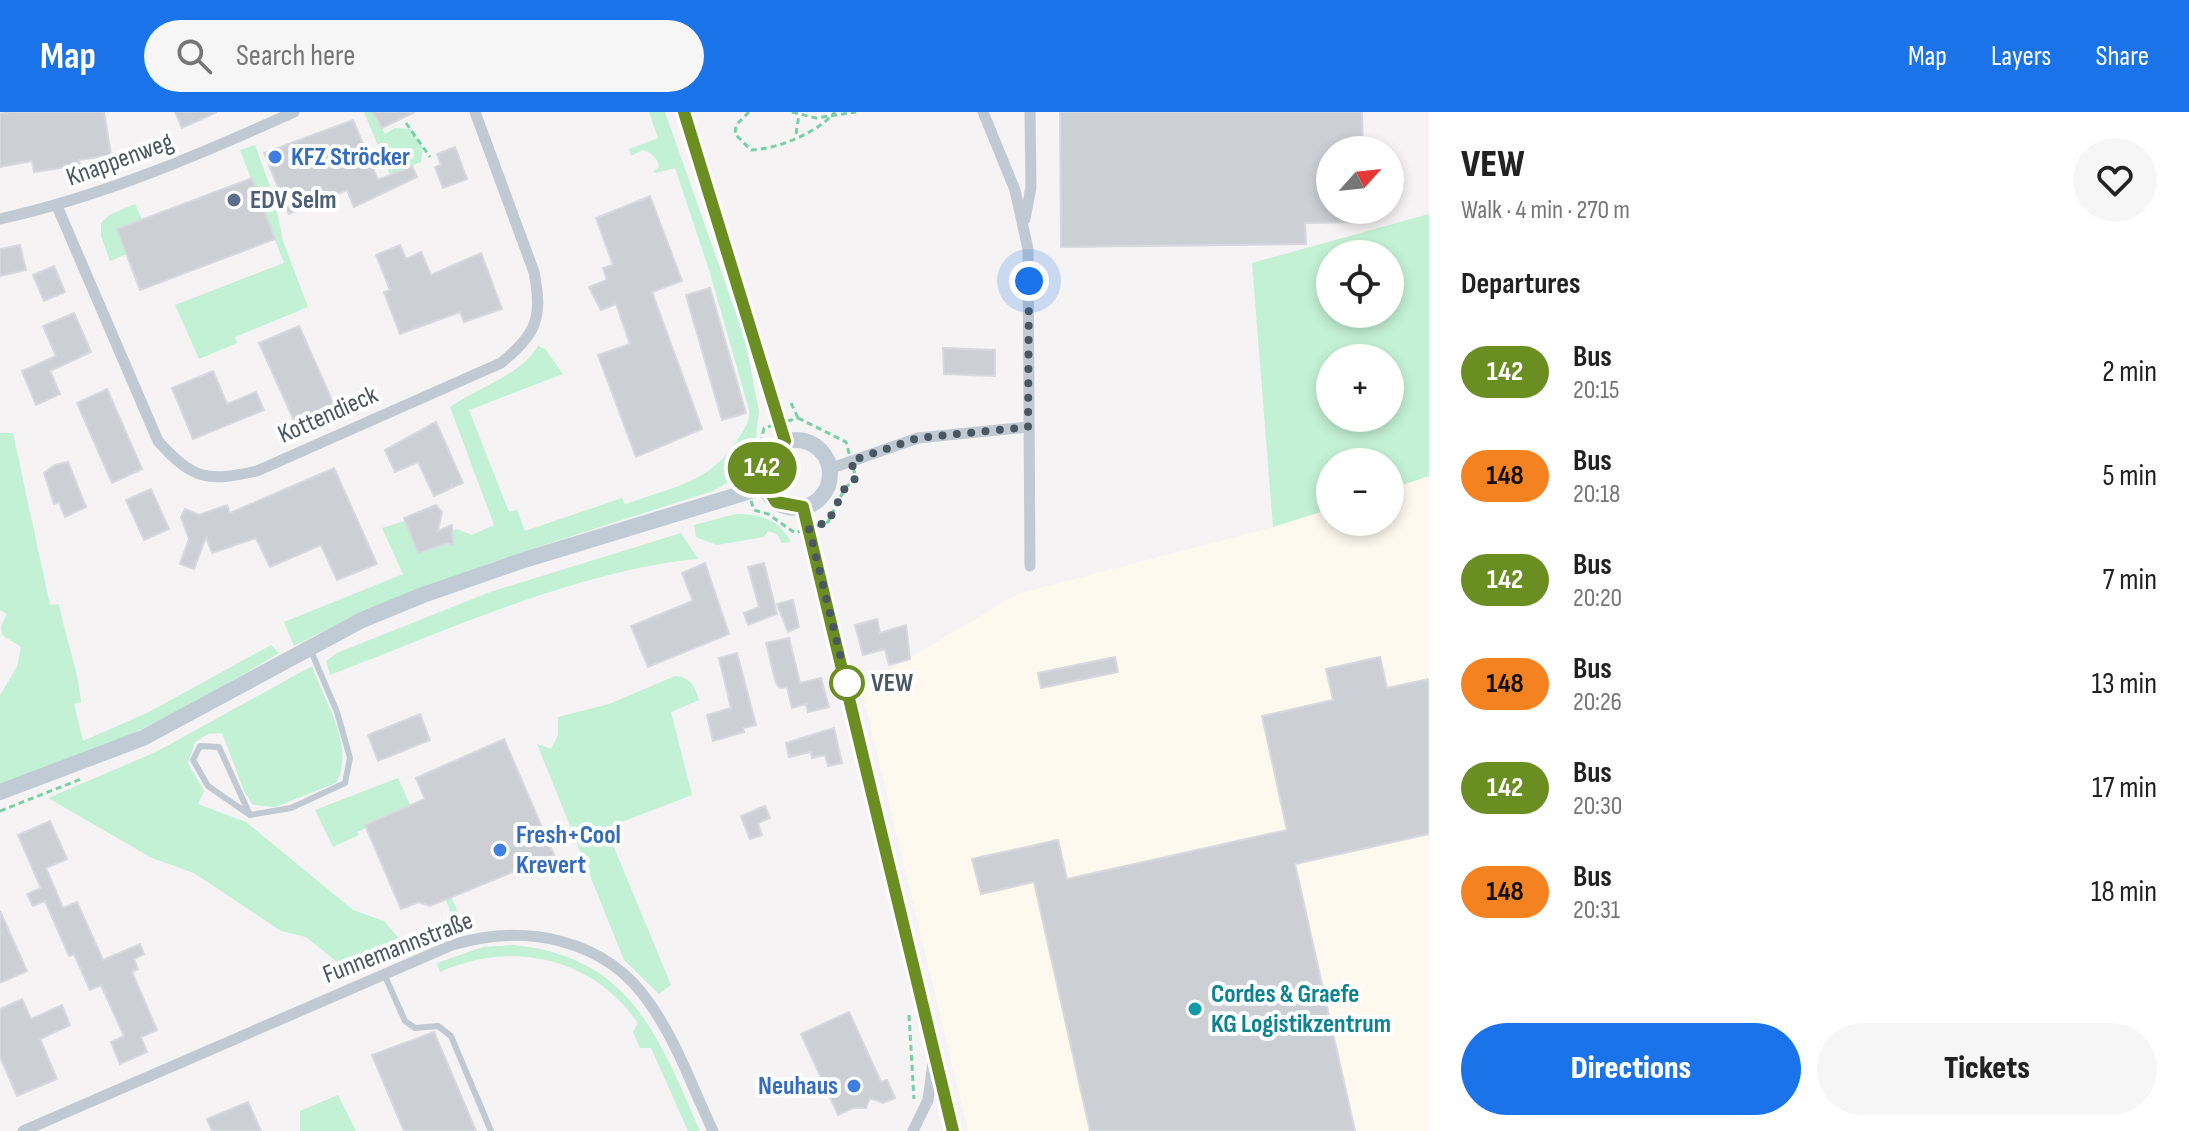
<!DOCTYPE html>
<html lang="en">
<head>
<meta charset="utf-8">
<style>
	:root { --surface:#fff; --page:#f6f6f6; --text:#222; --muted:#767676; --accent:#1a73e8 }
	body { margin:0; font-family:"Sofia Sans Condensed",sans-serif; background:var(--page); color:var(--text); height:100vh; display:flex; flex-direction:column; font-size:30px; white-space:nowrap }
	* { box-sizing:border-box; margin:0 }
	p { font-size:26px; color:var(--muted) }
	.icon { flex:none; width:44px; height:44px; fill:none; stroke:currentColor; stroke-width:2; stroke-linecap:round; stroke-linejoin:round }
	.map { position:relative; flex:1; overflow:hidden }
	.panel { display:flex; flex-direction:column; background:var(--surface); width:760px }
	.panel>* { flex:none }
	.badge { padding:0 16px; border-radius:26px; font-size:28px; line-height:52px }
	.needle { width:52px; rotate:63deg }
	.controls { position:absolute; left:1316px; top:24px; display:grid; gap:16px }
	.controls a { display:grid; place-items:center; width:88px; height:88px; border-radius:50%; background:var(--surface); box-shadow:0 4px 12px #0003; font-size:40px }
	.you { position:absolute; width:40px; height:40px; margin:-20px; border:6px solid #fff; border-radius:50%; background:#1a73e8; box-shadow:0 0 0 12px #1a73e833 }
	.map>.badge { position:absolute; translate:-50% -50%; box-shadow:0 0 0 4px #fff }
	h2 { padding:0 32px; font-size:30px; line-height:72px }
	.round { display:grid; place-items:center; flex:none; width:84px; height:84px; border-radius:42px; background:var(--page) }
	.head { display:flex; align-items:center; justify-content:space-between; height:136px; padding:0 32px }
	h1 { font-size:38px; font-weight:800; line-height:60px }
	.primary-button { display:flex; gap:16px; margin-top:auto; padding:16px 32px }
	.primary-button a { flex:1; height:92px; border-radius:48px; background:var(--accent); color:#fff; font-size:32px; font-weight:800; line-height:92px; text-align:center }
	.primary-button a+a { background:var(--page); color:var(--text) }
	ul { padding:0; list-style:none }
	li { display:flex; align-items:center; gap:24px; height:104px; padding:0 32px }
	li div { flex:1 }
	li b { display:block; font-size:30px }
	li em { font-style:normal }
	li .badge { min-width:88px; font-weight:700; text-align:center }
	header { display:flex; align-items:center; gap:48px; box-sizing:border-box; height:112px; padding:0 40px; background:var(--accent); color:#fff }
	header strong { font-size:38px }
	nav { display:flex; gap:44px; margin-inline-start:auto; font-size:28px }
	.search { width:560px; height:72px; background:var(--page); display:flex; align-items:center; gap:20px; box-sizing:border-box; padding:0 28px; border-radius:44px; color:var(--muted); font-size:30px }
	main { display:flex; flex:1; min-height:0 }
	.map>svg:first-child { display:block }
	.commercial { fill:#fdf9ef }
	.green { fill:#c3f1d5; fill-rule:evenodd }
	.building { fill:#cdcfd5; stroke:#d7d9de; stroke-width:2 }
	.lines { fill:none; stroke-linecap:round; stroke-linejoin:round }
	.path { stroke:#7ad0a6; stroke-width:3; stroke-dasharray:6 4; stroke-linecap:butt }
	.lane { stroke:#c1cad2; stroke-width:6 }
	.street { stroke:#c1cad2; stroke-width:11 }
	.secondary { stroke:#c1cbd6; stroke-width:16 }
	.line-casing { stroke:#fff; stroke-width:18 }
	.line { stroke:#6b8e23; stroke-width:12 }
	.walk { stroke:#4a5661; stroke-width:8; stroke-dasharray:0 14.4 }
	.shop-dot { fill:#3f7fe0; stroke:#fff; stroke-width:3 }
	.service-dot { fill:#5c6f8a; stroke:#fff; stroke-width:3 }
	.stop-dot { fill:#fff; stroke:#6b8e23; stroke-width:4 }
	.culture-dot { fill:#0f9aa8; stroke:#fff; stroke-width:3 }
	.labels { text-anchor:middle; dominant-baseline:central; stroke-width:8; stroke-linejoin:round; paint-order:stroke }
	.shop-label { font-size:26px; font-weight:bold; fill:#366cbe; stroke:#fff; text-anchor:start }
	.street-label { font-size:26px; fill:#4a5661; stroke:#fff }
	.service-label { font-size:26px; font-weight:bold; fill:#4e5e75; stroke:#fff; text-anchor:start }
	.stop-label { font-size:26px; font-weight:bold; fill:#4a5661; stroke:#fff; text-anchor:start }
	.culture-label { font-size:26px; font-weight:bold; fill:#0d838f; stroke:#fff; text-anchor:start }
</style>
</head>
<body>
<header>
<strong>Map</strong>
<div class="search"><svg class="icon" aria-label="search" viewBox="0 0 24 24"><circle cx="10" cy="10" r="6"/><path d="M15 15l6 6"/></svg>Search here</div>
<nav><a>Map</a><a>Layers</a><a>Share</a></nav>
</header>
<main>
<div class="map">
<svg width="1429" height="1019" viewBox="0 0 1429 1019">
	<rect width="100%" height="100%" fill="#f5f3f3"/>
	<path class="commercial" d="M1429 364V1019H968L861 575 1017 482 1273 415 1330 397V410H1390V377Z"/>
	<g class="green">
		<path d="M364 0H373L385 22 395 16 412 17 423 36 421 50 390 63Z"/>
		<path d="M649 0H665L745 227 759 300 756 325 729 362 732 368 713 379C570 425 428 465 294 534L284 510 403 462 382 416 405 409 419 441 447 431 449 421 457 417 472 423 494 413 450 295C478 275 520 264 538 234L545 237 563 262 469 298 509 400 517 398 525 419 622 386 625 392C673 375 710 371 738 327 745 316 750 310 749 298L710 161 675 56 656 61 653 60 659 55C658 46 651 40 643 38L631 44 629 37 658 26Z"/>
		<path d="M255 33 274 85 283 129 308 195 235 225 237 231 199 247 175 193 284 151 240 38Z"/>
		<path d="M135 92 142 108 127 142 110 149 101 124V111L109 103Z"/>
		<path d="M1429 102V364L1390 377V350H1330V397L1273 415 1252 151ZM1330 142H1390V202H1330ZM1330 246H1390V306H1330Z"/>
		<path d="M0 321H13L50 493 59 492C65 525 78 556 81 590L74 592 83 629 149 600 271 533 279 541 193 592 121 627 0 672V583L17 555 21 535 2 523 1 514 7 502 0 498Z"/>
		<path d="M736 402C759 402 779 407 791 430L782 431 777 422 768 419 764 425 717 433 696 425 694 413Z"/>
		<path d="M681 421 698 447C581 457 441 521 330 563L326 549 337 541 490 480Z"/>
		<path d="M312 554C324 589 356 635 336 671L275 695 253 693 244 679 222 621 208 622 195 630 188 651 204 679 198 692 246 710 353 798 384 809 409 838 353 863 306 825 281 819 194 761 152 746 48 686 156 640Z"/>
		<path d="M675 564C690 565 695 574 699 588L671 600 692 683 606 716 671 873 659 882 624 848 537 632 551 637 558 623V605L609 592Z"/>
		<path d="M398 666 465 816 430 829 426 819 454 807 405 695 365 712 366 716 357 720 359 723 333 735 315 698Z"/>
		<path d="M513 833C630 844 658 923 700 1019H688L651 936H640L633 920 638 911C592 845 512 828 440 860L437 851 483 835Z"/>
		<path d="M338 983 356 1019H300V999Z"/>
	</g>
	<g class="building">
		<path d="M9 0H104L111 43 79 48 80 53 34 60 32 49 0 55V2Z"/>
		<path d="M175 0H217L182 16Z"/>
		<path d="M373 0H415L382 16Z"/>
		<path d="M1060 0H1362L1363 38H1330V98H1364V110L1305 111 1306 132 1061 135Z"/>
		<path d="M353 8 378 68 412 54 417 65 354 95 347 78 289 102 264 41Z"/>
		<path d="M455 35 467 67 443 76 435 55 441 53 437 42Z"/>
		<path d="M252 66 275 127 140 178 117 117Z"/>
		<path d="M650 84 682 169 652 180 702 317 636 345 598 243 630 232 616 192 601 198 589 175 607 168 603 156 613 153 596 106Z"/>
		<path d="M20 133 26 158 0 164V137Z"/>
		<path d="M400 133 406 147 421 140 431 163 481 141 502 197 464 210 460 200 400 222 384 180 390 178 376 143Z"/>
		<path d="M54 154 65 180 44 189 33 163Z"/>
		<path d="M710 176 746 301 722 308 686 183Z"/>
		<path d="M74 201 91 240 50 259 60 282 36 293 22 259 56 244 43 214Z"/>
		<path d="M299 214 335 295 296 313 259 231Z"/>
		<path d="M943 236 995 238V264L944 262Z"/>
		<path d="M213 259 227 292 256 280 264 298 193 327 172 276Z"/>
		<path d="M107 277 142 357 112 371 77 291Z"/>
		<path d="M436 310 463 371 453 375 451 371 452 376 434 384 418 350 395 360 385 338Z"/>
		<path d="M68 350 86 395 65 405 59 390 54 392 44 361 55 353Z"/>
		<path d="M334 356 377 452 337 468 321 433 270 455 256 426 212 441 206 425 194 457 180 452 189 427 181 405 185 397 199 403 227 393 230 401Z"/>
		<path d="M151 377 169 417 144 428 126 388Z"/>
		<path d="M436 393 442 400 438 419 452 413 453 433 447 431 418 441 404 406Z"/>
		<path d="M705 451 729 522 648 555 631 514 693 489 682 461Z"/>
		<path d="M764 451 777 502 748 513 744 501 759 495 748 455Z"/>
		<path d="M793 488 799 515 788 520 777 492Z"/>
		<path d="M877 507 880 521 906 513 910 547 889 553 885 537 863 543 855 513Z"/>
		<path d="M789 526 800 571 821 566 829 595 808 600 806 592 792 596 787 575 780 576 776 571 766 531Z"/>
		<path d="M737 541 756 613 743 616 744 620 713 629 707 603 731 596 719 546Z"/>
		<path d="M1115 545 1118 560 1041 576 1038 561Z"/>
		<path d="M1380 545 1387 576 1429 567V722L1295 752 1355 1019H1090L1034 770 981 782 972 747 1058 728 1067 767 1287 718 1262 604 1333 588 1326 557Z"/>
		<path d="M420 602 430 628 378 649 368 623Z"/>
		<path d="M834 616 842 651 828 654 825 643 812 646 811 640 789 645 786 631Z"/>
		<path d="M504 627 554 743 430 794 419 790 401 797 365 713 425 687 416 666Z"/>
		<path d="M765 694 770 706 758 711 762 723 750 727 741 704Z"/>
		<path d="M50 709 67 747 46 756 63 796 77 790 103 848 140 832 144 842 134 847 138 857 132 860 157 918 141 925 147 940 120 952 111 930 124 924 101 873 90 878 74 842 69 844 45 789 33 794 27 782 41 776 18 723Z"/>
		<path d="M0 799 27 859 0 871Z"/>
		<path d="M22 887 31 907 62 893 70 913 40 927 57 967 17 984 0 945V897Z"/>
		<path d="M849 900 881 970 887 968 895 986 883 991 870 986 866 996H853L838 1003 801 922Z"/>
		<path d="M434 920 476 1019H404L372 943Z"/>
		<path d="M248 990 261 1019H212L207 1007Z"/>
	</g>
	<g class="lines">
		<g class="path">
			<path d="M749 0 736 13 735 22 751 38C778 37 817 21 835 0"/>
			<path d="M792 0 816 6 856 0"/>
			<path d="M406 11 430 45"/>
			<path d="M796 22 799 3"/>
			<path d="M791 291 798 306"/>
			<path d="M798 306 846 330 856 366 845 376 828 410 795 421 768 402 754 398 742 361 760 333 764 316Z"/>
			<path d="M0 699 81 667"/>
			<path d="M909 903 914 987"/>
		</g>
		<g class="lane">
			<path d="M250 703 219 635 200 634 193 648 208 674 250 703 291 696 345 671 350 646 337 600 311 539"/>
			<path d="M384 862 405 909 415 916 438 914 451 924 491 1019"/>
		</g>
		<g class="street">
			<path d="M983 0 1015 78 1028 137 1030 454"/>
			<path d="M57 94 158 329C193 368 207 370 257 359L501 251C537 221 543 206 534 160L475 0"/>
			<path d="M0 107C103 84 199 43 294 0"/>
			<path d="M1025 107 1031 75 1030 0"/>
			<path d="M829 357 918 326 1028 315"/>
			<path d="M23 1019 452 833C524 811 606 826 650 892 677 930 693 977 713 1019"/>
			<path d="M913 1019 928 988 933 951"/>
		</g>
		<g class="secondary">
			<path d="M684 0 785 329"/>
			<circle cx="796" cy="362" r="34"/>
			<path d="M803 395 953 1019"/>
			<path d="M0 680 143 626 362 508 423 483 524 448 764 375"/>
		</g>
	</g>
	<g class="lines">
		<defs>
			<path id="line" d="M684 0 785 329 768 341 762 367 776 390 803 395 953 1019"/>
		</defs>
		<use href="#line" class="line-casing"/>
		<use href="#line" class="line"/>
		<path class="walk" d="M847 571 809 416 828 410 845 376 856 366 851 349 918 326 1028 315 1029 169"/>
	</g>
	<g class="shop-dot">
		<circle cx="275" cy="45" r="8"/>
		<circle cx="500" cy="738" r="8"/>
		<circle cx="854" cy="974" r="8"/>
	</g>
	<circle class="service-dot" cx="234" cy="88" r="8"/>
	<circle class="stop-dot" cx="847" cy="571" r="16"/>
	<circle class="culture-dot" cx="1195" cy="897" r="8"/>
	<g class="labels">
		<g class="shop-label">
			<text x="291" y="45">KFZ Ströcker</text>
			<text x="516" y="723">Fresh+Cool<tspan x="516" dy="30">Krevert</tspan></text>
			<text x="838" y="974" text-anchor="end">Neuhaus</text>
		</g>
		<g class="street-label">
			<text transform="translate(120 48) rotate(-20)">Knappenweg</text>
			<text transform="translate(328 303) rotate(-24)">Kottendieck</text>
			<text transform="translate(398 836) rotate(-21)">Funnemannstraße</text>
		</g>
		<g class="service-label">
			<text x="250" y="88">EDV Selm</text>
		</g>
		<g class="stop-label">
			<text x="871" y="571">VEW</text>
		</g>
		<g class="culture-label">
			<text x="1211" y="882">Cordes &amp; Graefe<tspan x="1211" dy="30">KG Logistikzentrum</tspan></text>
		</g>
	</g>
</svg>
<div class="controls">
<a><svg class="needle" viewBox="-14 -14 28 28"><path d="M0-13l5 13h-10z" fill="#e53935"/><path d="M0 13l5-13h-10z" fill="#767676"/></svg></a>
<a><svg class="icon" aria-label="locate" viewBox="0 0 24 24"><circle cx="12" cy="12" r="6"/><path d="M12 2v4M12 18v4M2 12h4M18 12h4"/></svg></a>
<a>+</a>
<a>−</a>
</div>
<div class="you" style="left:1029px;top:169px"></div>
<b class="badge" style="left:762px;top:356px;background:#6b8e23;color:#fff">142</b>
</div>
<section class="panel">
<div class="head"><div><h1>VEW</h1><p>Walk · 4 min · 270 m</p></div><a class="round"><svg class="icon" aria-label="heart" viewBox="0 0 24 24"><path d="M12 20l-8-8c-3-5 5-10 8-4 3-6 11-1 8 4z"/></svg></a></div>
<h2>Departures</h2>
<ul>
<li><span class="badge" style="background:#6b8e23;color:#fff">142</span><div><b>Bus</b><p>20:15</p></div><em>2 min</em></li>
<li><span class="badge" style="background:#f58220;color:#111">148</span><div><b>Bus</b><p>20:18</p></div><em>5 min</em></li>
<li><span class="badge" style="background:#6b8e23;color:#fff">142</span><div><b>Bus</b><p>20:20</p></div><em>7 min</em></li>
<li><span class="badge" style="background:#f58220;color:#111">148</span><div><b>Bus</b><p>20:26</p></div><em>13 min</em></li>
<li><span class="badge" style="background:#6b8e23;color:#fff">142</span><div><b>Bus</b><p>20:30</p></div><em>17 min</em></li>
<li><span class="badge" style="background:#f58220;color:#111">148</span><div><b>Bus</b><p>20:31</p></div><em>18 min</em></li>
</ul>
<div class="primary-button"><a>Directions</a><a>Tickets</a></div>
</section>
</main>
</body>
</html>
